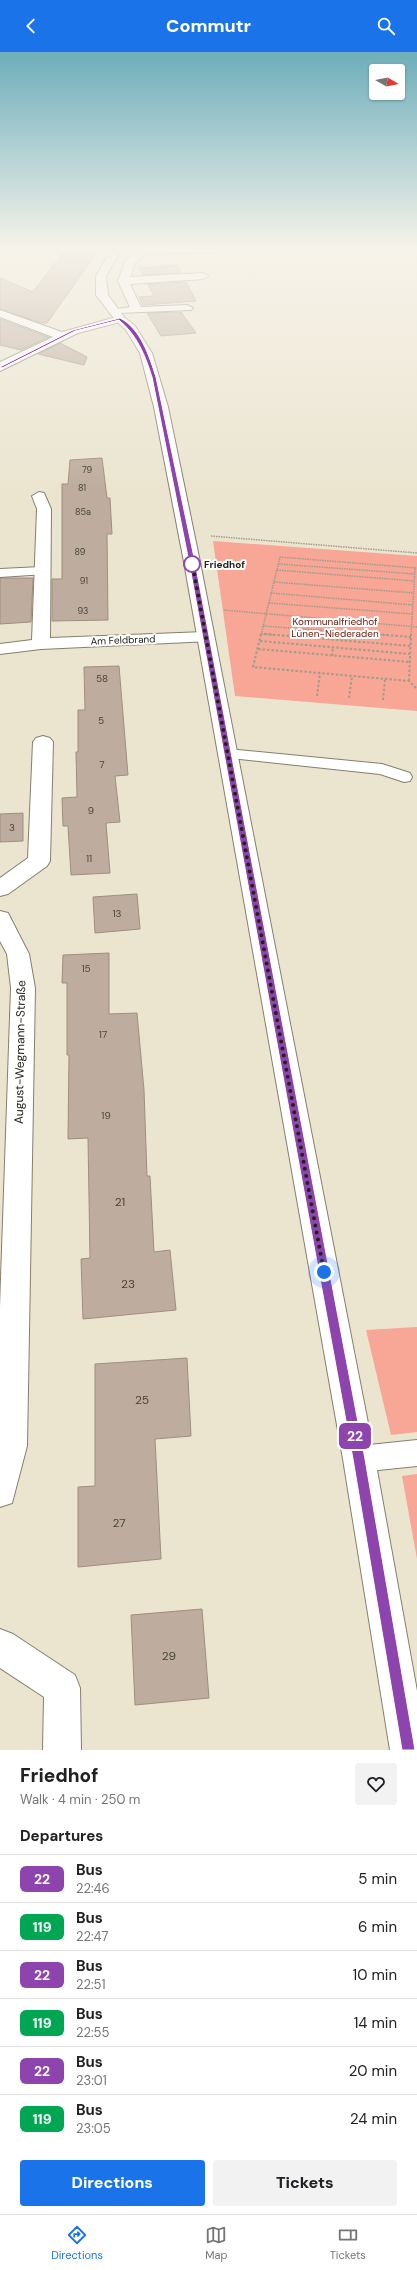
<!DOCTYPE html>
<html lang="en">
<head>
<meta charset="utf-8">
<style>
	:root { --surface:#fff; --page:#f2f2f2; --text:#202124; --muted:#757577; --line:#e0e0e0; --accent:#1a73e8 }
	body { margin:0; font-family:"DM Sans",sans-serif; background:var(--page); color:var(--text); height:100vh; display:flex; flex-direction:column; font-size:15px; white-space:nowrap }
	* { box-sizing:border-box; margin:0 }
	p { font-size:13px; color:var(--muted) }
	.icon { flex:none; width:22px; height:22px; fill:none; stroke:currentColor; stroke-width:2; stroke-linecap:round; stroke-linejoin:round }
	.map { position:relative; height:1698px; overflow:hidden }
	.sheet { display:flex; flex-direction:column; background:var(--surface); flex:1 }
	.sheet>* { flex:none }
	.badge { padding:0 8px; border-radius:6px; font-size:14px; line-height:26px }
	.needle { width:26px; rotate:99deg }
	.tools { position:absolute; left:369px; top:12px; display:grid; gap:8px }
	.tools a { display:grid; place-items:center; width:36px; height:36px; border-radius:4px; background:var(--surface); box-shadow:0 1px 3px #0004; font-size:20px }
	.you { position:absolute; width:20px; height:20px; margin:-10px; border:3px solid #fff; border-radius:50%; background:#1a73e8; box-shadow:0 0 0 6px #1a73e833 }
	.map>.badge { position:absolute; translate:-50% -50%; box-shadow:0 0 0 2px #fff }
	h2 { padding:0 20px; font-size:15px; line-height:36px }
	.round { display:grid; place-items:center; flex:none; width:42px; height:42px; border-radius:4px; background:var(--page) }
	.head { display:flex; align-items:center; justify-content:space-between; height:68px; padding:0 20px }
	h1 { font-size:19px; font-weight:800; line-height:30px }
	.cta { display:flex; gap:8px; margin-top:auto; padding:8px 20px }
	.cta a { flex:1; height:46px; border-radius:4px; background:var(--accent); color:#fff; font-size:16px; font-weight:800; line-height:46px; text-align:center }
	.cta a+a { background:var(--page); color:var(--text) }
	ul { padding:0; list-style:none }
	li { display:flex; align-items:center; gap:12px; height:48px; padding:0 20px; border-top:1px solid var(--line) }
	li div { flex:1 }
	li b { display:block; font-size:15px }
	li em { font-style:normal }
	li .badge { min-width:44px; font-weight:700; text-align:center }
	header { display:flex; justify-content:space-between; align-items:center; height:52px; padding:0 20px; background:var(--accent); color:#fff; font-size:18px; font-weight:800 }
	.tab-bar { display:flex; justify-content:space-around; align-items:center; height:56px; border-top:1px solid var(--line); background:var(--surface); font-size:11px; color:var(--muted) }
	.tab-bar a { display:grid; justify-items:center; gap:2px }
	.tab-bar .on { color:var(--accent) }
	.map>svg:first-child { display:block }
	.green { fill:#f8a695 }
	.building { fill:#bead9f; stroke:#9e8e80 }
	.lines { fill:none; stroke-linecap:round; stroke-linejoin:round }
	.service-casing { stroke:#857f6d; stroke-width:2 }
	.minor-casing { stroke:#857f6d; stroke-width:2 }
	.tertiary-casing { stroke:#857f6d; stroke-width:2 }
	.path-far1 { stroke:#a19c8c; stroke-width:1.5; stroke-dasharray:1.5 1; stroke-linecap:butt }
	.path { stroke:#a19c8c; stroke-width:2; stroke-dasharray:2.5 2; stroke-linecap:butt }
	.service { fill:#fff; fill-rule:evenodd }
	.minor { fill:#fff; fill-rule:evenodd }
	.tertiary { fill:#fff; fill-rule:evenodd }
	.line { fill:#8e44ad; stroke:#fff }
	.walk { stroke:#24221a; stroke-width:4; stroke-dasharray:0 7.2 }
	.stop-dot { fill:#fff; stroke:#8e44ad; stroke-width:2 }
	.labels { text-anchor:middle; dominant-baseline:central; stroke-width:4; stroke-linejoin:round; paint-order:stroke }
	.far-number-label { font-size:9px; fill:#4a453b }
	.far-stop-label { font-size:10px; font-weight:bold; fill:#24221a; stroke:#fff; text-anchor:start }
	.far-park-label { font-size:10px; fill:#65180a; stroke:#fff }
	.far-street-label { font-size:10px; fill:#24221a; stroke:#fff }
	.number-label { font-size:10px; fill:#4a453b }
	.street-label { font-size:12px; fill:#24221a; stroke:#fff }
	.near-number-label { font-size:12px; fill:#4a453b }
</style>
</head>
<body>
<header><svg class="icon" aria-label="back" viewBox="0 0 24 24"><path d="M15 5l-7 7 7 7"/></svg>Commutr<svg class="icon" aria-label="search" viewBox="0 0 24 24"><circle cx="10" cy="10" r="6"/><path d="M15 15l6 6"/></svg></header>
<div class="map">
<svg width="417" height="1698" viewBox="0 0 417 1698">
	<rect width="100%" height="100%" fill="#ebe5d0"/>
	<g class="green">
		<path d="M213 489 417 504V659L235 644Z"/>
		<path d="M417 1275V1380L391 1383 366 1278Z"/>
		<path d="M417 1422V1507L402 1424Z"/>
	</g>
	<g class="building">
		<path d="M66 197 98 199 47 271H42L0 257V226L33 240Z"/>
		<path d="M177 213 181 221 143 223 139 216Z"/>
		<path d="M186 230 196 249 143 253 139 245 154 244 148 232Z"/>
		<path d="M181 260 196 281 161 284 147 261Z"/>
		<path d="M0 267 48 285H49L21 298 0 293Z"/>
		<path d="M60 291 87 305 84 313 38 302Z"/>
		<path d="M102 406 107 446H110L112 482H107L108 568 52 569V527H62V432H68L70 408Z"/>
		<path d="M0 526H33L31 570 0 572Z"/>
		<path d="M119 614 128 723 115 724 120 770 106 771 110 821 71 823 68 774H63L62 746 77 745 76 700H78V658H85L84 615Z"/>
		<path d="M23 761V789L0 790V762Z"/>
		<path d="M137 842 140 877 95 881 93 845Z"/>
		<path d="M109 901V962L137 961 144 1038 147 1124H150L154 1200 170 1198 176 1258 83 1267 81 1207 90 1206 88 1086 68 1087 69 1003H67V931H62L63 903Z"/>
		<path d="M187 1306 191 1384 155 1387 161 1507 78 1515V1435L95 1434V1312Z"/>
		<path d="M202 1557 209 1646 135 1653 131 1563Z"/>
	</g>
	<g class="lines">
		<defs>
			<g id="service">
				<path d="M41 515 48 519 46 522 0 525V517Z"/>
				<path d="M227 697 382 712 410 721 412 725 410 729 404 730 380 722 221 705 219 702 221 699Z"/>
				<path d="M417 1388V1414L359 1420 350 1416 346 1407 350 1398 359 1394Z"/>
			</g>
			<g id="minor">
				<path d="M137 197H227L222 200 144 202 135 211 130 225 203 221 208 224 203 227 130 232 141 255 187 253 193 256 191 258 118 261 116 259 118 257 130 255 118 229 125 210Z"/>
				<path d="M0 258 62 280 120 264 126 267 124 269 78 281 0 319V310L53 285 0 265Z"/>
				<path d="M39 440 44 441 51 457 50 586 205 580 211 581 214 585 211 589 41 597 0 602V592L32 588 37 457 32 444Z"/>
				<path d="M43 684 50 686 53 690 50 809 47 814 8 842 0 844V826L28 806 33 690 36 686Z"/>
				<path d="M0 859 8 861 29 902 35 936 27 1394 12 1451 0 1455V1255L11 936 7 902 0 889Z"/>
				<path d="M0 1577 13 1582 75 1623 80 1636 81 1698H43L44 1645 0 1616Z"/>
			</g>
			<path id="tertiary" d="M112 197H122L106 224 108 243 124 265 135 274 152 301 168 355 200 510 375 1407 417 1639V1698H390L343 1407 184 510 154 355 140 301 126 278 116 269 96 243V224Z"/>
		</defs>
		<use href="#service" class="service-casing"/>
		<use href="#minor" class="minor-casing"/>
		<use href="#tertiary" class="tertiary-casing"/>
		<g class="path-far1">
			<path d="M211 484 417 501"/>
			<path d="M279 512 415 522"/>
			<path d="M277 518 414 529"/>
			<path d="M274 530 414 541"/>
			<path d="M271 541 413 553"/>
			<path d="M269 551 413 562"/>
			<path d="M224 558 417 575"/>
			<path d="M263 574 387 583"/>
			<path d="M261 582 276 583"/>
			<path d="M261 583 280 505 417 516"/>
			<path d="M411 583 415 516"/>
		</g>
		<g class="path">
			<path d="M261 582 253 615 409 629 417 637"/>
			<path d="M264 582 411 594"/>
			<path d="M373 582 411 585"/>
			<path d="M260 589 410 602"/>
			<path d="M258 597 410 610"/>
			<path d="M332 604 333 595"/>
			<path d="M409 629 411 582"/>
			<path d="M317 644 320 621"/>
			<path d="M349 646 352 624"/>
			<path d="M383 648 385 627"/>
		</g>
		<use href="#service" class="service"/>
		<use href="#minor" class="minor"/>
		<use href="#tertiary" class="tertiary"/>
	</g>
	<linearGradient id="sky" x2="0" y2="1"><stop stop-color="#6daeba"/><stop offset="0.45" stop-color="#f6f3ea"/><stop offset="1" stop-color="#f6f3ea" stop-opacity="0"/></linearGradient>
	<rect width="417" height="435" fill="url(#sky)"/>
	<path class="line" d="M120 266C141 277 149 304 156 325L195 510 365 1407 415 1698H402L353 1407 189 510 152 325C145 303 137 283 119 268L75 279 2 316 0 315 73 278Z"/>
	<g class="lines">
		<path class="walk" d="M192 512V510L324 1220"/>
	</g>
	<circle class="stop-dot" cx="192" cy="512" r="8"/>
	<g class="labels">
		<g class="far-number-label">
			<text x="87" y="418">79</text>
			<text x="82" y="436">81</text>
			<text x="83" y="460">85a</text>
			<text x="80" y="500">89</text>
			<text x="84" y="529">91</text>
			<text x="83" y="559">93</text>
		</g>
		<g class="far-stop-label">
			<text x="204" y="512">Friedhof</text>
		</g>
		<g class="far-park-label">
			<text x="335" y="569">Kommunalfriedhof<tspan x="335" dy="12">Lünen-Niederaden</tspan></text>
		</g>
		<g class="far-street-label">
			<text transform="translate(123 588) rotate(-2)">Am Feldbrand</text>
		</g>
		<g class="number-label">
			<text x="102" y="626">58</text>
			<text x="101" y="668">5</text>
			<text x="102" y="712">7</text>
			<text x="91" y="758">9</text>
			<text x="12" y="775">3</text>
			<text x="89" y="806">11</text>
			<text x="117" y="861">13</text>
			<text x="86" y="916">15</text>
			<text x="103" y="982">17</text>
			<text x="106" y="1063">19</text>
		</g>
		<g class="street-label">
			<text transform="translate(20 1000) rotate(-89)">August-Wegmann-Straße</text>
		</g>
		<g class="near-number-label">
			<text x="120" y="1150">21</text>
			<text x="128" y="1232">23</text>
			<text x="142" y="1348">25</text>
			<text x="119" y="1471">27</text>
			<text x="169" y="1604">29</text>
		</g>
	</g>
</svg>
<div class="tools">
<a><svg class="needle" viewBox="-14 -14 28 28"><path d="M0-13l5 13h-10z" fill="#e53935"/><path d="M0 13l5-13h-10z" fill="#757577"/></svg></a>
</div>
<div class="you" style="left:324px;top:1220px"></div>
<b class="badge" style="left:355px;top:1384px;background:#8e44ad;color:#fff">22</b>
</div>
<section class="sheet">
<div class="head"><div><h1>Friedhof</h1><p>Walk · 4 min · 250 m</p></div><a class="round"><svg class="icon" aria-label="heart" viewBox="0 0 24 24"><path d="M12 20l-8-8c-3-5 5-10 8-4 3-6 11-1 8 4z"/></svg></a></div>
<h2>Departures</h2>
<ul>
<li><span class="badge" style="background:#8e44ad;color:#fff">22</span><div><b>Bus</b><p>22:46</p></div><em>5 min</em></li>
<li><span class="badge" style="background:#00a651;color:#fff">119</span><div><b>Bus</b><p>22:47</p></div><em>6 min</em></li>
<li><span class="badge" style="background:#8e44ad;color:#fff">22</span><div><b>Bus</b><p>22:51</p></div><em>10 min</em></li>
<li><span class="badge" style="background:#00a651;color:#fff">119</span><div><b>Bus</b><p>22:55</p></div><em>14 min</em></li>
<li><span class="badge" style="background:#8e44ad;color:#fff">22</span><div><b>Bus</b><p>23:01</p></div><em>20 min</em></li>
<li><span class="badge" style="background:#00a651;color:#fff">119</span><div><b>Bus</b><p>23:05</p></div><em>24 min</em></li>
</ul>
<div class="cta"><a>Directions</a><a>Tickets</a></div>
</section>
<nav class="tab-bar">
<a class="on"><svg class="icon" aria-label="directions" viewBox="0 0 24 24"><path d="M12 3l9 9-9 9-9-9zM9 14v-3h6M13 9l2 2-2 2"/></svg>Directions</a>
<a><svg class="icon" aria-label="map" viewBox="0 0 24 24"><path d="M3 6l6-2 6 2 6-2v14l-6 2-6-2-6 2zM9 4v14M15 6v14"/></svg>Map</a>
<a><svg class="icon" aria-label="tickets" viewBox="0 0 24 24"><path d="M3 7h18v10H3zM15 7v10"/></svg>Tickets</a>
</nav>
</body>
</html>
